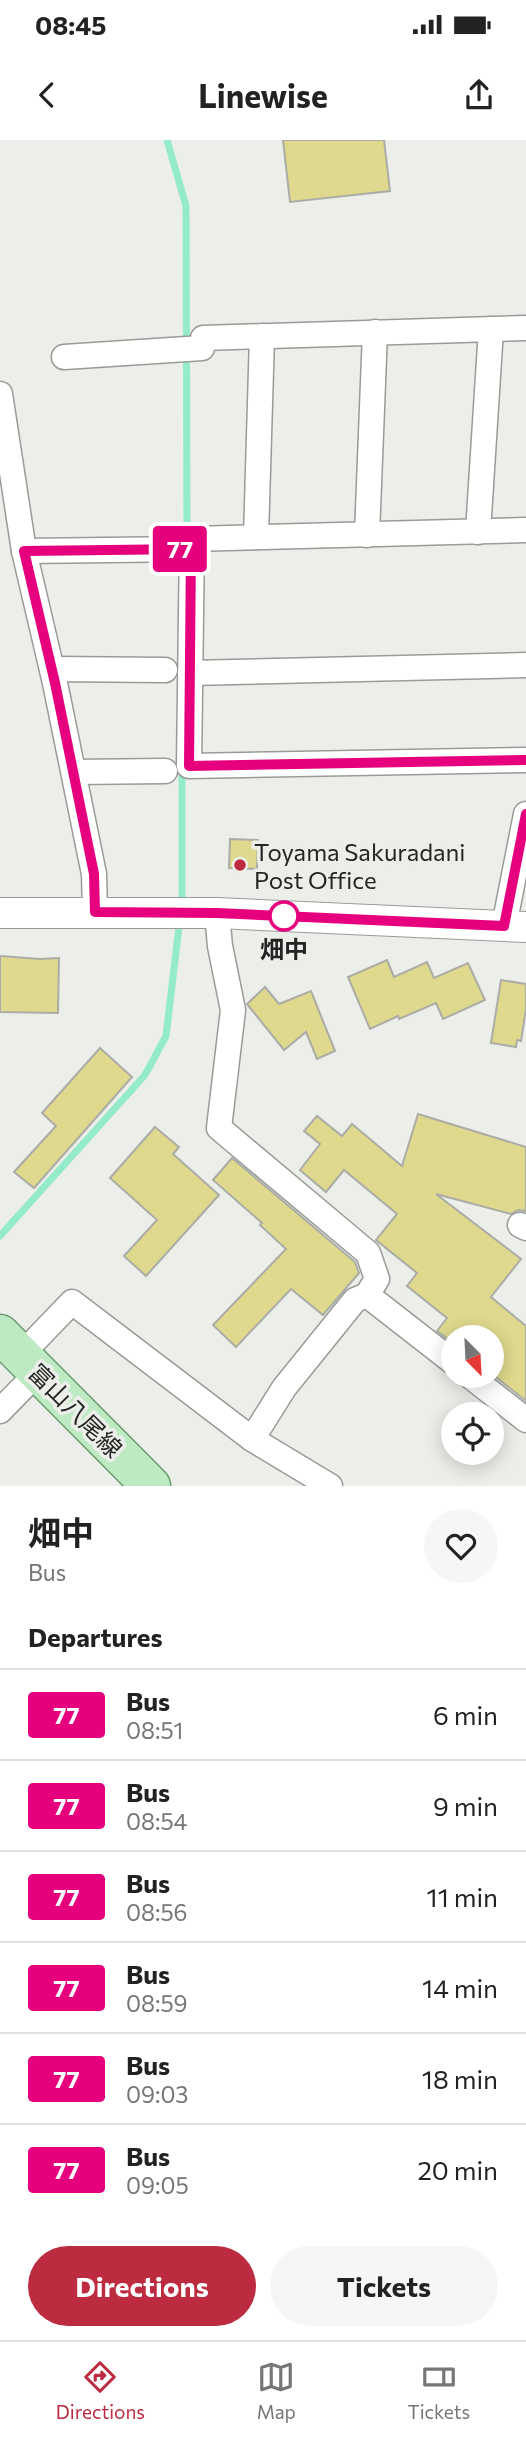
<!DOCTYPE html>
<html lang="en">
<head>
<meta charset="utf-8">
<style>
	:root { --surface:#fff; --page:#f6f6f6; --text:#222; --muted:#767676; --line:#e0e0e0; --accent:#bc2b40 }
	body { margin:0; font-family:Commissioner,"Noto Sans JP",sans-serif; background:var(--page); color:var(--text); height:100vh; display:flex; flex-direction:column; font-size:26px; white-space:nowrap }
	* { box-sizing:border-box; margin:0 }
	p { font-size:23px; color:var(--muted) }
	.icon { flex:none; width:38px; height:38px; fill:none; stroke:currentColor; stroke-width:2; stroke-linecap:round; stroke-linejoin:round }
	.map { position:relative; height:1346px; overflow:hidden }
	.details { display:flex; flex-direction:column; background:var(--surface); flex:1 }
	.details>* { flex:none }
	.badge { padding:0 14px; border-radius:5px; font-size:24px; line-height:46px }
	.needle { width:46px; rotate:156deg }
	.buttons { position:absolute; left:441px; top:1185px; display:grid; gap:14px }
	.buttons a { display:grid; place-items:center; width:63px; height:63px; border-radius:50%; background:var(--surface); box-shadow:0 4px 18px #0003; font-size:35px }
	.map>.badge { position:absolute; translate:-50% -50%; box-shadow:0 0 0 4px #fff }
	h2 { padding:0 28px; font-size:26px; line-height:63px }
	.round { display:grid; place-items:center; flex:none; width:74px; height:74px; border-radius:37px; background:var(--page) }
	.overview { display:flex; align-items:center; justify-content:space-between; height:119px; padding:0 28px }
	h1 { font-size:33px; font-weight:700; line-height:52px }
	.cta { display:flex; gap:14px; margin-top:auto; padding:14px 28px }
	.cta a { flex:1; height:80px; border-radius:42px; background:var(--accent); color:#fff; font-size:28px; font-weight:700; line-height:80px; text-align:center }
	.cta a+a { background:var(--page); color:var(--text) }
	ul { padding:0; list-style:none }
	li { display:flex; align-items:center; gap:21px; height:91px; padding:0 28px; border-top:2px solid var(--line) }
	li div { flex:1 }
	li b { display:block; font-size:26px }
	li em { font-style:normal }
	li .badge { min-width:77px; font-weight:700; text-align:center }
	.status { display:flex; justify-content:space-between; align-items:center; height:49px; padding:0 35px; background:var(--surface); direction:ltr }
	.status svg { height:19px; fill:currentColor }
	header { display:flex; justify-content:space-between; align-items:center; height:91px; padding:0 28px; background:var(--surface); font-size:32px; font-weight:700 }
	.menu { display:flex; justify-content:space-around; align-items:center; height:98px; border-top:2px solid var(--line); background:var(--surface); font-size:19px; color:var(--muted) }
	.menu a { display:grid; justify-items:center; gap:4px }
	.menu .active { color:var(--accent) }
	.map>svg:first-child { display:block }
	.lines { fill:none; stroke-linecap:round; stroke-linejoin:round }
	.stream { stroke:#93ebcb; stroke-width:7 }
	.building { fill:#ded98c; stroke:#acaca7; stroke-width:2 }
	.minor-casing { stroke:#999b97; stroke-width:27 }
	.tertiary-casing { stroke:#999b97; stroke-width:32 }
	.primary-casing { stroke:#6b9c71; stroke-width:41 }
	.minor { stroke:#fff; stroke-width:24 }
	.tertiary { stroke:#fff; stroke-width:30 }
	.primary { stroke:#beeac3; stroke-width:38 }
	.line-casing { stroke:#fff; stroke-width:16 }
	.line { stroke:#e6007e; stroke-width:10 }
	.poi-dot { fill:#bc2b40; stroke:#eceee9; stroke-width:2.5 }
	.stop-dot { fill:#fff; stroke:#e6007e; stroke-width:3.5 }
	.labels { text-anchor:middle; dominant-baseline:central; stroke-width:7; stroke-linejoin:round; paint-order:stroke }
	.poi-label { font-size:24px; fill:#232423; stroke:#eceee9; text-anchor:start }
	.stop-label { font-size:24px; font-weight:bold; fill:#232423; stroke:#eceee9 }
	.street-label { font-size:24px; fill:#232423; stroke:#eceee9 }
</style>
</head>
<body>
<div class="status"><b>08:45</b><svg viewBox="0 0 49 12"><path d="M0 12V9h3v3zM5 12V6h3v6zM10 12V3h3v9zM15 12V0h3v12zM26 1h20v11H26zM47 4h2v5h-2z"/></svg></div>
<header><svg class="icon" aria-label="back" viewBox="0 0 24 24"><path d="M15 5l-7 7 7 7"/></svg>Linewise<svg class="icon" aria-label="share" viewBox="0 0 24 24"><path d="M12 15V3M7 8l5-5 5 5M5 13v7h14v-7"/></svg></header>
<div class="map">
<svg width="526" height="1346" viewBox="0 0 526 1346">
	<rect width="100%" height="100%" fill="#eceee9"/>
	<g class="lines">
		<g class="stream">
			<path d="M167 0 186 66 187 396"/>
			<path d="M182 767V628"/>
			<path d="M0 1096 145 935 166 896 180 778"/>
		</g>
	</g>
	<g class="building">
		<path d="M283 0H384L390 51 290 62Z"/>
		<path d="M230 699 258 700 257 729 229 728Z"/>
		<path d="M0 816 40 819 59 818 58 873 0 872Z"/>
		<path d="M387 820 394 837 427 822 434 838 468 823 485 860 443 879 436 863 399 879 398 876 370 889 348 837Z"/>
		<path d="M501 840 526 844V869L521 901 517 900 516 907 491 903Z"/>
		<path d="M265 847 279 864 311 851 335 911 317 919 306 892 284 910 247 864Z"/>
		<path d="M100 908 132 937 34 1048 14 1032 56 986 42 973Z"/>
		<path d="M418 974 526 1007V1071L518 1070 511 1074 436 1054 521 1119 491 1157 526 1186V1261L492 1234V1197H453L452 1202 437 1191 447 1178 407 1146 417 1133 376 1100 397 1074 344 1030 326 1052 300 1030 320 1004 304 991 317 976 342 996 352 984 402 1026Z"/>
		<path d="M155 987 179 1007 173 1014 219 1055 146 1136 124 1116 157 1080 110 1038Z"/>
		<path d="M232 1018 355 1122 359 1133 323 1175 291 1149 236 1207 213 1185 286 1109 260 1085 262 1083 213 1040Z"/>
	</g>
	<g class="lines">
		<defs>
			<g id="minor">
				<path d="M64 217 202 208 203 198 526 188"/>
				<path d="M0 254 24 411 55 543 94 734 95 772"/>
				<path d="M526 390 192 399 189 626 526 620"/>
				<path d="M478 392 491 189"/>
				<path d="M367 395 375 192"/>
				<path d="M256 397 262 196"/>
				<path d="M24 411 191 409"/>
				<path d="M52 529 165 530"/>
				<path d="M190 533 526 525"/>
				<path d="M74 632 165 631"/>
				<path d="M217 773 220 806 233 870 219 988 368 1113 377 1139 367 1155 355 1160 284 1248 252 1299"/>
				<path d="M504 786 526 674"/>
				<path d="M520 1085 526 1088"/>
				<path d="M367 1155 453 1222"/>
				<path d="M21 1215 72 1162 252 1299 330 1346"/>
				<path d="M470 1236 526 1280"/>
				<path d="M0 1271 38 1232"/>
			</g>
			<path id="tertiary" d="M0 773H217L526 787"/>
			<path id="primary" d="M0 1194 151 1346"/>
		</defs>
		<use href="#minor" class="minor-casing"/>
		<use href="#tertiary" class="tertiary-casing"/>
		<use href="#primary" class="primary-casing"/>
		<use href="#minor" class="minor"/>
		<use href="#tertiary" class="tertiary"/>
		<use href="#primary" class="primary"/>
	</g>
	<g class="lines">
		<defs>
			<path id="line" d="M526 620 189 626 191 409 24 411 55 543 94 734 95 772 217 773 504 786 526 674"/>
		</defs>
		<use href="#line" class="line-casing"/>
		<use href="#line" class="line"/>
	</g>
	<circle class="poi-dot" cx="240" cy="725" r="7"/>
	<circle class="stop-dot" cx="284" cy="776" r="14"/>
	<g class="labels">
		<g class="poi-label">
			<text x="254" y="711">Toyama Sakuradani<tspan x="254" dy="28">Post Office</tspan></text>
		</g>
		<g class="stop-label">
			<text x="284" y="808">畑中</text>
		</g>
		<g class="street-label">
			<text transform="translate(76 1270) rotate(45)">富山八尾線</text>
		</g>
	</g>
</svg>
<div class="buttons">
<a><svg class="needle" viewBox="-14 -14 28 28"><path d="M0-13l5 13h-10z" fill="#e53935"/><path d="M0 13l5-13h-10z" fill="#767676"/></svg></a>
<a><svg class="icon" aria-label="locate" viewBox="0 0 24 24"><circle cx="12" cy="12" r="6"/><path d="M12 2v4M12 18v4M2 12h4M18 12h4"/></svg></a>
</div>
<b class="badge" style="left:180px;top:409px;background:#e6007e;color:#fff">77</b>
</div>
<section class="details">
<div class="overview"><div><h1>畑中</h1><p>Bus</p></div><a class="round"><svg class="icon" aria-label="heart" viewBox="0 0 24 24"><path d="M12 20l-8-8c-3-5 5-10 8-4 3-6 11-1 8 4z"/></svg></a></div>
<h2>Departures</h2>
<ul>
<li><span class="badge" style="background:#e6007e;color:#fff">77</span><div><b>Bus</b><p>08:51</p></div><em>6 min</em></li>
<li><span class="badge" style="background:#e6007e;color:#fff">77</span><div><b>Bus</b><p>08:54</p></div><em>9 min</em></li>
<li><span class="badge" style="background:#e6007e;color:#fff">77</span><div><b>Bus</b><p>08:56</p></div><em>11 min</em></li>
<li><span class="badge" style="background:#e6007e;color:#fff">77</span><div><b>Bus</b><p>08:59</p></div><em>14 min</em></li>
<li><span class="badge" style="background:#e6007e;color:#fff">77</span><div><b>Bus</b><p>09:03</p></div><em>18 min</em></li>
<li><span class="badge" style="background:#e6007e;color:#fff">77</span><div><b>Bus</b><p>09:05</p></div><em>20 min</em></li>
</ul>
<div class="cta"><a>Directions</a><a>Tickets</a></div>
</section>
<nav class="menu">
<a class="active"><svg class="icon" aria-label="directions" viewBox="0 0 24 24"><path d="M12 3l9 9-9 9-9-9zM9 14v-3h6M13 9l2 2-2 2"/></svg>Directions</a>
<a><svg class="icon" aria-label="map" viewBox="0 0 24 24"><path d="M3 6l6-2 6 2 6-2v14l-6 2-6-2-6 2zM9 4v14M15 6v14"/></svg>Map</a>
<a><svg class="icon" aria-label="tickets" viewBox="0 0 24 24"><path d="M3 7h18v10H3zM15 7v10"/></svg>Tickets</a>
</nav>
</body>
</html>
